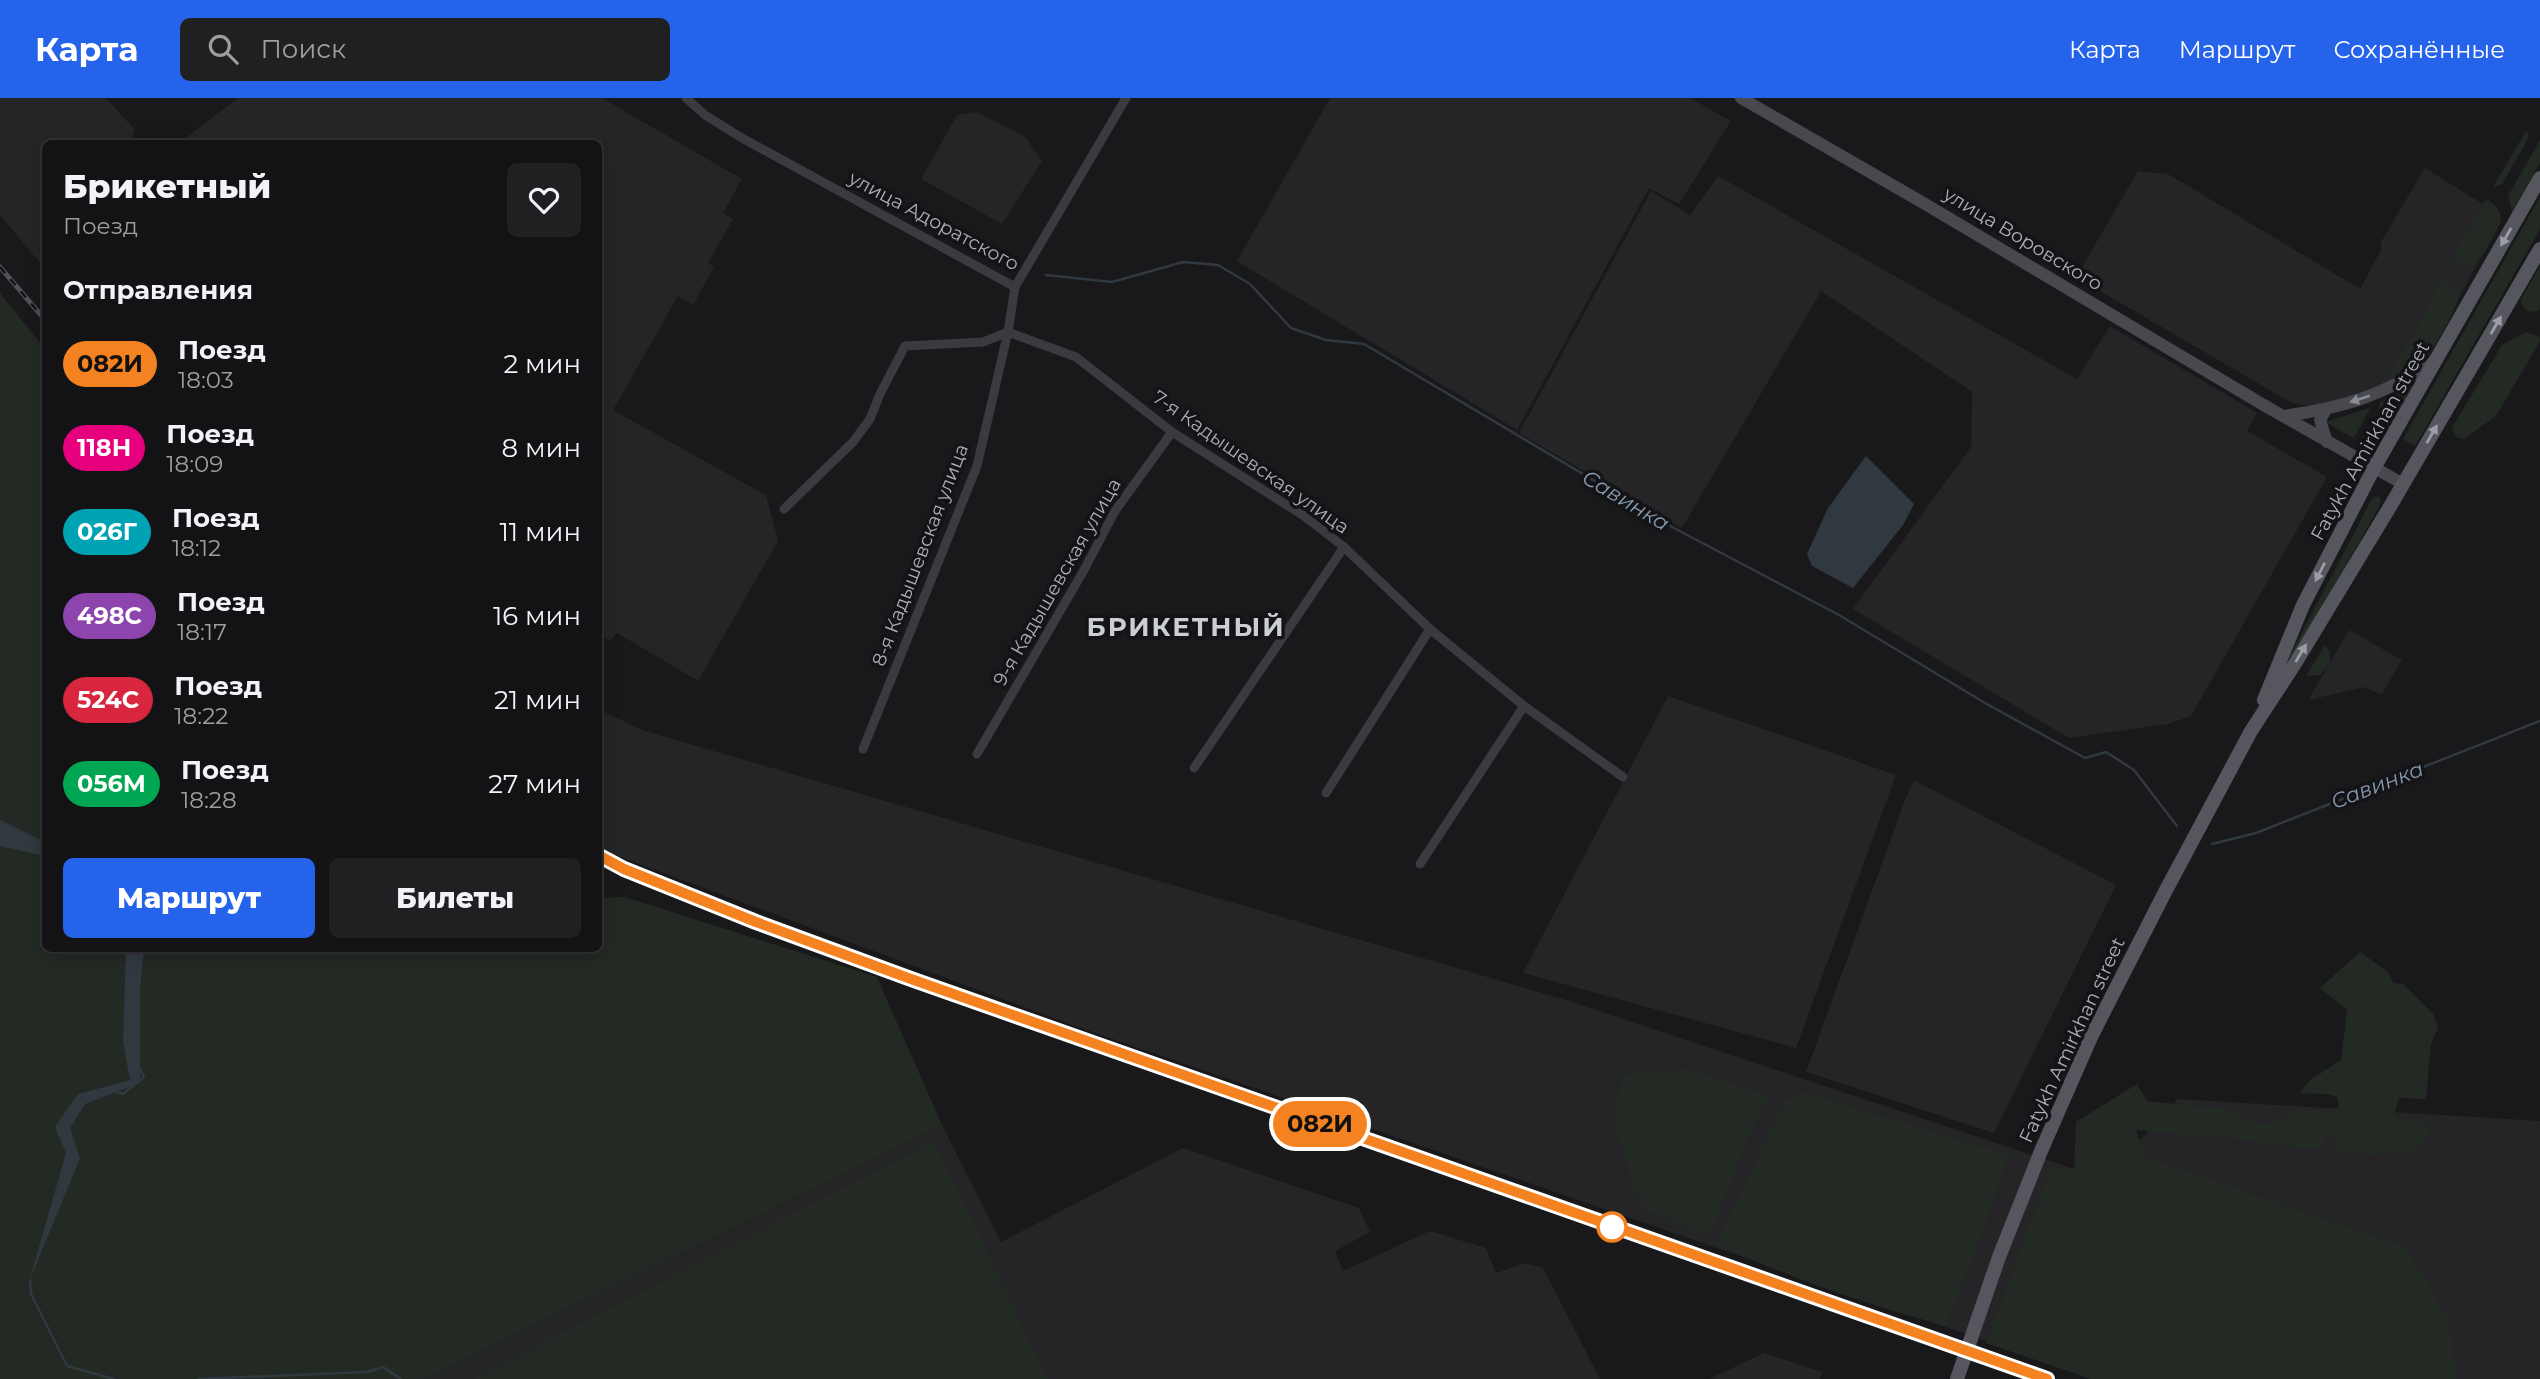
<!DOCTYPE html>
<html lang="ru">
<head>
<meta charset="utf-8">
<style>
	:root { --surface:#131214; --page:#202022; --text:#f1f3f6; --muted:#9d9ea0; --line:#323234; --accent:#2563eb }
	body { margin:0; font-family:Montserrat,sans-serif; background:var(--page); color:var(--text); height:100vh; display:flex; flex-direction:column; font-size:26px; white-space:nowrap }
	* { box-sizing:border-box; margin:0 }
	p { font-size:23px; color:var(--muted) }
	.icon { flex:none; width:38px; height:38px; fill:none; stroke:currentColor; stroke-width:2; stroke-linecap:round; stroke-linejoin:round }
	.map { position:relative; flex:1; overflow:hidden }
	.sheet { position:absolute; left:42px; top:42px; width:560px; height:812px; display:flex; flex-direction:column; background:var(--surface); border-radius:10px; box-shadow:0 4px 18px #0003,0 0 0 2px var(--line) }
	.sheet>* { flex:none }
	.badge { padding:0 14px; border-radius:23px; font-size:24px; line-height:46px }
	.map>.badge { position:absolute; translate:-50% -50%; box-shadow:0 0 0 4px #fff }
	h2 { padding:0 21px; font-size:26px; line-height:63px }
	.round { display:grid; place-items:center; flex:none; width:74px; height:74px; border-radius:10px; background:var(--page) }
	.summary { display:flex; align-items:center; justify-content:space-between; height:119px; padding:0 21px }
	h1 { font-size:33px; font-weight:800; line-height:52px }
	.button { display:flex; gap:14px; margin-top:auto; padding:14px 21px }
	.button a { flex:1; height:80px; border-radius:10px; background:var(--accent); color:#fff; font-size:28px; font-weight:800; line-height:80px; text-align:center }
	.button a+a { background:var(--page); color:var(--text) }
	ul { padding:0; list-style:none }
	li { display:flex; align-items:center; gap:21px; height:84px; padding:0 21px }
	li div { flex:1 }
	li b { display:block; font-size:26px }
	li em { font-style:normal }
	li .badge { min-width:77px; font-weight:700; text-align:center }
	header { display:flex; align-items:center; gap:42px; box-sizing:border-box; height:98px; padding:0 35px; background:var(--accent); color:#fff }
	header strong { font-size:33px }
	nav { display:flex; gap:38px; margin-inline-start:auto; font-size:24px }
	.search { width:490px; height:63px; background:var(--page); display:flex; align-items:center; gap:18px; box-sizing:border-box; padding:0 24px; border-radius:10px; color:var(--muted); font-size:26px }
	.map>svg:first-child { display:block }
	.built { fill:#252527 }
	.green { fill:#232a24 }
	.water { fill:#313940 }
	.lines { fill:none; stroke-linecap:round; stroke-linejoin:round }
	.stream { stroke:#313940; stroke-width:2.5 }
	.street { stroke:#3a3a3f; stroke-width:9 }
	.secondary { stroke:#48494f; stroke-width:12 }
	.primary { stroke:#56575e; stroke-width:14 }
	.rail-casing { stroke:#515258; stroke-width:5 }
	.rail { stroke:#141315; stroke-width:2.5; stroke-dasharray:8; stroke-linecap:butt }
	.oneway { fill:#9b9da7 }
	.oneway2 { fill:#898b94 }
	.line-casing { stroke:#fff; stroke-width:16 }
	.line { stroke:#f58220; stroke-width:10 }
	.stop-dot { fill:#fff; stroke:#f58220; stroke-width:3.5 }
	.labels { text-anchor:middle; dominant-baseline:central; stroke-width:7; stroke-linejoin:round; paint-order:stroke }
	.street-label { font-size:19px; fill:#acafb9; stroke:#141315 }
	.water-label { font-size:21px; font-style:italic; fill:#859bb2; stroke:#141315 }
	.district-label { font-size:26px; font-weight:bold; letter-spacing:2px; fill:#ccced6; stroke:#141315 }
</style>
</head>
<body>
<header>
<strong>Карта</strong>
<div class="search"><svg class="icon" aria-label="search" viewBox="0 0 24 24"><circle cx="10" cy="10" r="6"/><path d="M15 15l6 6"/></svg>Поиск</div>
<nav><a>Карта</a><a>Маршрут</a><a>Сохранённые</a></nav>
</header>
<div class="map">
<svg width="2540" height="1281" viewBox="0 0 2540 1281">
	<rect width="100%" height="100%" fill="#19181a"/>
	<g class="built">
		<path d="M0 0H106L135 32 129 45 46 46 45 171 0 117Z"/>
		<path d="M238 0H602L742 81 723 115 733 121 708 165 714 169 693 207 678 198 613 312 766 397 778 443 698 583 617 535 610 543 599 536 598 46 179 45Z"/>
		<path d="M1330 0H1690L1731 23 1679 106 1649 90 1517 332 1237 163Z"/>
		<path d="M977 14 1025 39 1042 63 1002 126 921 81 957 17Z"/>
		<path d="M2425 70 2502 118 2431 254 2409 276 2351 299 2313 309 2292 305 2076 179 2138 73 2168 76 2360 191 2381 152V144Z"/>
		<path d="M1718 78 2077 281 2110 228 2257 315 2247 333 2327 379 2191 618 2168 626 2069 640 1853 511 1971 349 1972 294 1821 193 1682 430 1519 335 1651 93 1690 117Z"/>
		<path d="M2349 532 2402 562 2381 597 2365 589 2308 602Z"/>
		<path d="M1668 598 1896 677 1796 950 1523 875Z"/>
		<path d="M598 611 642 632 1566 902 2104 1081 2178 1001 2540 1023V1281H2096L1078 929 610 755 599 749Z"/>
		<path d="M1914 682 2116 787 1994 1035 1806 974 1905 702Z"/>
		<path d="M942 1027 1001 1144 1183 1050 1359 1110 1370 1134 1335 1153 1343 1173 1430 1133 1486 1150 1496 1175 1525 1165 1543 1170 1600 1281H425Z"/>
		<path d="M1764 1255 1822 1274 1820 1281H1709Z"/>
	</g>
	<g class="green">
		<path d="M2526 33 2529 36 2527 43 2502 86 2493 89Z"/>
		<path d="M2540 42V64L2512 114 2508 98Z"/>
		<path d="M2540 99V131L2415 348 2403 341Z"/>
		<path d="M2486 101C2495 106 2503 114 2500 126 2488 146 2479 180 2451 163Z"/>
		<path d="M2540 168V210L2538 213 2528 214 2521 206 2522 200Z"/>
		<path d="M2443 182 2459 191C2462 205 2430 260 2418 269 2408 276 2395 281 2384 288Z"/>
		<path d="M0 195 45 251 46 850H598L599 800 625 799 877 879 942 1027 425 1281H0Z"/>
		<path d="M2526 234 2540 239V243L2496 318 2464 341 2456 339 2452 332 2453 328 2502 247Z"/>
		<path d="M2413 288 2388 332 2377 327 2380 304Z"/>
		<path d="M2370 310 2354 340 2325 324Z"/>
		<path d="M2373 399H2379L2381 403 2378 411 2293 559H2289Z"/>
		<path d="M2325 547 2330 554V566L2320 577 2306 578Z"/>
		<path d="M2360 854 2388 874 2393 885 2403 886 2433 916 2438 929 2431 946 2426 1001 2399 1000 2393 1019 2421 1024 2431 1030 2415 1054 2374 1057 2340 1055 2331 1034 2323 1036V1046L2317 1052 2237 1041 2136 1032 2146 1060 2406 1149 2449 1223 2456 1281H2091L1986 1245 2051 1069 2074 1071 2076 1024 2137 986 2147 1003 2223 1011 2263 1027 2285 1022 2300 1011 2335 1014 2339 1008 2337 999C2326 994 2312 997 2300 995L2310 982 2341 962 2347 912 2320 890Z"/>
		<path d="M1688 971 1768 998 1747 1042 1709 1139 1650 1113 1636 1097 1614 1022 1623 977 1660 972Z"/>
		<path d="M1802 994 2009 1057 1984 1131 1946 1228C1867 1207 1790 1180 1716 1146L1784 1004Z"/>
		<path d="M934 1043 1048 1281H474Z"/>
	</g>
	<g class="water">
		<path d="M1866 358 1914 406 1903 427 1853 490 1812 468 1807 456 1828 410Z"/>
		<path d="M0 722 45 744V758L0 748Z"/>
		<path d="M126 851H144L140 891V985L85 1006 70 1030 80 1060 29 1184 66 1055 55 1029 78 996 130 982 123 944Z"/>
	</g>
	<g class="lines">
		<g class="stream">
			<path d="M1046 177 1112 184 1183 164 1218 167 1250 186 1291 230 1326 242 1364 246 1672 429 1839 517 1985 605 2085 660 2106 654 2134 672 2177 728"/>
			<path d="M2212 746 2256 735 2540 623"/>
			<path d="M139 983 144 979 140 971"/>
			<path d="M116 994 123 996 134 987"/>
			<path d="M30 1182 31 1196 67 1268 114 1281"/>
			<path d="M198 1281 367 1274 383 1269 401 1281"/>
		</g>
		<g class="street">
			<path d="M686 0 705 17 742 40 1015 189"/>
			<path d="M784 411 853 344 870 321 880 296 905 248 983 244 1008 234 1076 259 1172 334 1304 418 1344 449 1430 531 1524 608 1623 679"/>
			<path d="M863 651 977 368 1008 234 1015 189 1126 0"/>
			<path d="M977 656 1084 472 1115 413 1172 334"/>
			<path d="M1194 670 1344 449"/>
			<path d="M1326 695 1430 531"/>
			<path d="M1420 766 1524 608"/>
		</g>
		<g class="secondary">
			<path d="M1741 0 1920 103 2267 309 2403 386"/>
			<path d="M2326 312 2320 322 2327 344"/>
			<path d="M2283 318C2343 310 2385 297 2435 263"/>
		</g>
		<g class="primary">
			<path d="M2264 602 2303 507 2374 370 2540 80"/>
			<path d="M1957 1281 1999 1159 2041 1053 2092 937 2165 794 2251 633 2296 564 2388 412 2540 151"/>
		</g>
		<defs>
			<g id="rail">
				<path d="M0 169 46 223"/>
				<path d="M598 757 624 771 756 824 911 881 2047 1281"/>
			</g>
		</defs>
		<use href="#rail" class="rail-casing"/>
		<use href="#rail" class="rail"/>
	</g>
	<defs><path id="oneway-solid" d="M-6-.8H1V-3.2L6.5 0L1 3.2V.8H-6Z" transform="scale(1.75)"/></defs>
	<g class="oneway">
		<use href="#oneway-solid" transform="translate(2506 139) rotate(120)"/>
		<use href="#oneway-solid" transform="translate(2496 227) rotate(-60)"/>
		<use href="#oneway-solid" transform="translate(2432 336) rotate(-60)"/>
		<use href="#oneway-solid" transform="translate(2320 474) rotate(117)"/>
		<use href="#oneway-solid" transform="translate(2301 555) rotate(-59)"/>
	</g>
	<use class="oneway2" href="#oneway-solid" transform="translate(2360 301) rotate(162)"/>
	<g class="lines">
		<defs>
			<path id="line" d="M598 757 624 771 756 824 911 881 2047 1281"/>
		</defs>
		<use href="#line" class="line-casing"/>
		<use href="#line" class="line"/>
	</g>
	<circle class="stop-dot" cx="1612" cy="1129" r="14"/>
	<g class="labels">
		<g class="street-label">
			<text transform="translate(934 123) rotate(28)">улица Адоратского</text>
			<text transform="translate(2023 141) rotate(31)">улица Воровского</text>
			<text transform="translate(2370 343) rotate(-61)">Fatykh Amirkhan street</text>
			<text transform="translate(1251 364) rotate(35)">7-я Кадышевская улица</text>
			<text transform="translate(920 457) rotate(-69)">8-я Кадышевская улица</text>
			<text transform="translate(1057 484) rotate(-60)">9-я Кадышевская улица</text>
			<text transform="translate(2072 942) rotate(-65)">Fatykh Amirkhan street</text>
		</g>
		<g class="water-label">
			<text transform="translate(1626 402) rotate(31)">Савинка</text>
			<text transform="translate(2377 687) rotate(-21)">Савинка</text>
		</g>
		<g class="district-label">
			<text x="1186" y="529">БРИКЕТНЫЙ</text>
		</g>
	</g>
</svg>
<b class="badge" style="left:1320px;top:1026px;background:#f58220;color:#111">082И</b>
<section class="sheet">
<div class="summary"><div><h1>Брикетный</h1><p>Поезд</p></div><a class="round"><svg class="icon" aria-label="heart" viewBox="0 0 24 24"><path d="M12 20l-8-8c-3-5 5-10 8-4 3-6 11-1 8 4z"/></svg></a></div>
<h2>Отправления</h2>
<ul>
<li><span class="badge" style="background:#f58220;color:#111">082И</span><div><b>Поезд</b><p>18:03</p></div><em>2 мин</em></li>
<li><span class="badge" style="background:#e6007e;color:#fff">118Н</span><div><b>Поезд</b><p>18:09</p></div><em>8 мин</em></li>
<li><span class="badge" style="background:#00a3b4;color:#fff">026Г</span><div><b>Поезд</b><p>18:12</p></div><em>11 мин</em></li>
<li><span class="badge" style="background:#8e44ad;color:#fff">498С</span><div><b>Поезд</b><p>18:17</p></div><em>16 мин</em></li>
<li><span class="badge" style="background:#d7263d;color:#fff">524С</span><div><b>Поезд</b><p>18:22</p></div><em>21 мин</em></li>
<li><span class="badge" style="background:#00a651;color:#fff">056М</span><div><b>Поезд</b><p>18:28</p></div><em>27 мин</em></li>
</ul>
<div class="button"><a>Маршрут</a><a>Билеты</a></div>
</section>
</div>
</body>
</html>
